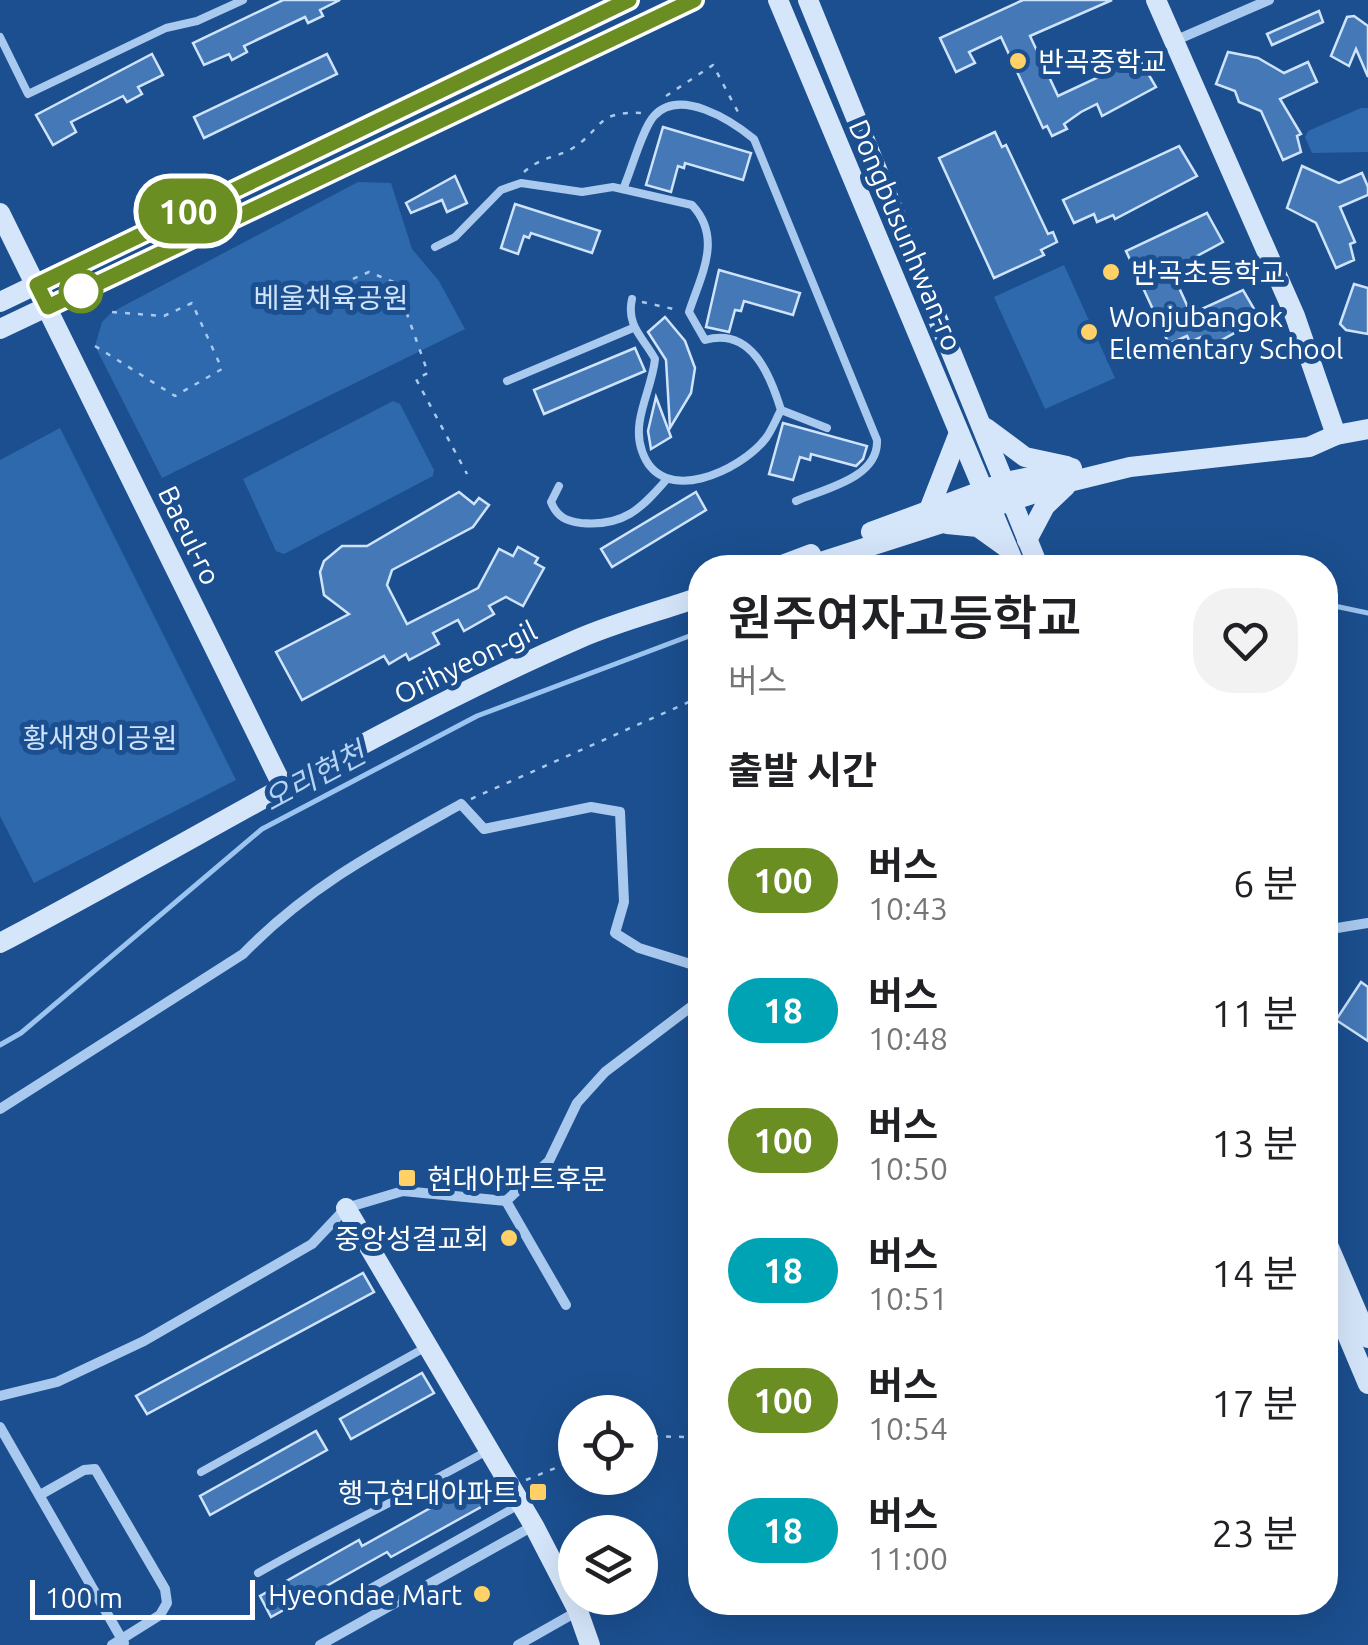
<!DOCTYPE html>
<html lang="ko">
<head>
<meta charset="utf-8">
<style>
	:root { --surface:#fff; --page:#f2f2f2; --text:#202124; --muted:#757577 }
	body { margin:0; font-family:Ubuntu,"Noto Sans KR",sans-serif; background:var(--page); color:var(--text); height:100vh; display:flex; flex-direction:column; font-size:38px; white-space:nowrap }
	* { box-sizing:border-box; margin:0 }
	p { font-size:32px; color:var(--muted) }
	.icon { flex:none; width:55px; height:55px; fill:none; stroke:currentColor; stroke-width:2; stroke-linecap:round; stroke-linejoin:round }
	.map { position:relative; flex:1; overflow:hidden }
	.drawer { position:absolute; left:688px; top:555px; width:650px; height:1060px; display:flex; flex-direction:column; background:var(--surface); border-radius:40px; box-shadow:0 10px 40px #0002 }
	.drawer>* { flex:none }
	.badge { padding:0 20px; border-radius:32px; font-size:35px; line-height:65px }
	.buttons { position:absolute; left:558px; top:1395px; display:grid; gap:20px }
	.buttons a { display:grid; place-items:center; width:100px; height:100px; border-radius:50%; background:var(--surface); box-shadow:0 10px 40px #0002; font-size:50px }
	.scale { position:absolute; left:30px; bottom:25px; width:225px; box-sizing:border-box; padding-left:10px; border:5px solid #fff; border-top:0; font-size:28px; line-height:35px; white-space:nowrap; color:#fff; -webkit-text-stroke:8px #1b4f8f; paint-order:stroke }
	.map>.badge { position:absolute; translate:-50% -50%; box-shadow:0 0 0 5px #fff }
	h2 { padding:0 40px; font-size:38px; line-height:90px }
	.round { display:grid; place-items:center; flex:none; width:105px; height:105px; border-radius:40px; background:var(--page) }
	.headline { display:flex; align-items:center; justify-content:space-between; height:170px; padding:0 40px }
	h1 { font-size:48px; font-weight:600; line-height:75px }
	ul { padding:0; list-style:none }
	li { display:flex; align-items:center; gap:30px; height:130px; padding:0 40px }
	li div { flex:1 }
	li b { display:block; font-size:38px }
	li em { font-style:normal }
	li .badge { min-width:110px; font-weight:700; text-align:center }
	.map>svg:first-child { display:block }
	.green { fill:#2e69ad }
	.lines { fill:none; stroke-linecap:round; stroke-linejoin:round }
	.stream { stroke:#9cc4f0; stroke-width:5 }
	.building { fill:#4478b7; stroke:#cfe3fa; stroke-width:2.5 }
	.path { stroke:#a9c9ee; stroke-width:2.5; stroke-dasharray:5 8; stroke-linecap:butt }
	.lane { stroke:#a9c9ee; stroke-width:8 }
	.street { stroke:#a9c9ee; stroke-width:10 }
	.secondary { stroke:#d6e6fa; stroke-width:20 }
	.line-casing { stroke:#fff; stroke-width:22 }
	.line { stroke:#6b8e23; stroke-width:15 }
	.poi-dot { fill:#ffd166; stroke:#1b4f8f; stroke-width:4 }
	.stop-dot { fill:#fff; stroke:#6b8e23; stroke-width:5 }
	.labels { text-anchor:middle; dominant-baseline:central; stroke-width:10; stroke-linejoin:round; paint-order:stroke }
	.poi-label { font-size:28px; fill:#fff; stroke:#1b4f8f; text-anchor:start }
	.street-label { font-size:28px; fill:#fff; stroke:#1b4f8f }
	.park-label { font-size:28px; fill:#cfe3fa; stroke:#1b4f8f }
	.water-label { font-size:30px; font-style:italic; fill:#b5d3f5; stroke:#1b4f8f }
</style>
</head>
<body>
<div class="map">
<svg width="1368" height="1645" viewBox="0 0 1368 1645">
	<rect width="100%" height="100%" fill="#1b4f8f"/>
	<g class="green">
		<path d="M1361 108H1368V152L1312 153 1305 137 1308 131Z"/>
		<path d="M358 182 391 183 412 249 439 281 465 329 162 478 95 346 102 322 112 312Z"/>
		<path d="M1064 265 1115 378 1045 409 994 297Z"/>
		<path d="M393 401 400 404 434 470 433 476 284 554 276 551 243 479Z"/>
		<path d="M60 428 236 780 34 883 0 816V460Z"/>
	</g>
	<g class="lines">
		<g class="stream">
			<path d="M1042 564 1110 561 1144 568"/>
			<path d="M979 568 1011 566"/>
			<path d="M1325 604 1368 613"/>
			<path d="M0 1045 21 1033 262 829 477 716 700 632"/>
		</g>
	</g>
	<g class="building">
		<path d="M283 0H340L320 10 323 16 308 23 305 17 244 46 247 52 232 60 229 54 204 65 193 43Z"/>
		<path d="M1023 0H1112L1030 36 1058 96 1139 58 1156 87 1102 116 1097 104 1081 112 1064 124 1067 129 1052 136 1047 126 1043 128 1001 37 969 52 975 63 956 72 940 38Z"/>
		<path d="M1319 11 1323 22 1272 45 1267 34Z"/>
		<path d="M1354 16 1368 26V77L1356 49 1349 66 1331 56 1347 17Z"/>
		<path d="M1228 52 1258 58 1284 73 1308 62 1317 82 1280 99 1301 134 1297 136 1301 152 1283 160 1261 111 1239 102 1235 91 1216 84Z"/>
		<path d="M152 54 163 75 138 87 142 94 127 102 123 96 71 122 76 132 53 145 36 115Z"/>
		<path d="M327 54 337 74 204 138 194 117Z"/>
		<path d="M663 127 751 153 743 180 685 163 684 168 678 166 671 192 646 185Z"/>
		<path d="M995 132 1002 147 1006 145 1048 234 1053 232 1057 242 1041 250 1044 255 994 278 939 158Z"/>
		<path d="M1179 146 1197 176 1115 219 1113 215 1097 222 1094 214 1074 223 1063 200Z"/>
		<path d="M1302 166 1339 183 1362 173 1368 187V195L1340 207 1355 242 1350 244 1354 260 1336 268 1316 223 1287 208Z"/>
		<path d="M455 176 467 203 447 212 442 200 411 213 406 203Z"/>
		<path d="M515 204 600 231 592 253 531 233 529 238 524 236 518 254 501 248Z"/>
		<path d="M1207 213 1223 242 1171 270 1191 314 1243 290 1260 319 1207 348 1201 337 1190 342 1187 336 1169 344 1126 251Z"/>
		<path d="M719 270 800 293 793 315 744 301 741 311 735 310 729 332 706 327Z"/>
		<path d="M1354 284 1368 288V334L1346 330 1340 324Z"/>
		<path d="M665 317 685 341 695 368 691 393 670 428 666 360 648 332Z"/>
		<path d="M635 348 645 371 544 414 534 390Z"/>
		<path d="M656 397 671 437 651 449 648 431Z"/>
		<path d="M783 423 867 446 863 459 856 466 811 454 810 460 800 457 793 480 769 474Z"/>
		<path d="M459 492 474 504 479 498 489 505 473 527 392 570 387 585 407 624 478 588 499 549 513 556 518 547 538 558 535 563 544 568 523 606 506 597 489 606 494 614 464 631 458 620 433 633 439 644 409 660 406 654 389 664 384 656 302 700 276 652 349 614 324 595 320 572 324 561 342 546H367Z"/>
		<path d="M696 492 706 510 612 567 601 549Z"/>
		<path d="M1361 982 1368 987V1041L1336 1020Z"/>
		<path d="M363 1273 374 1292 147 1414 136 1396Z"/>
		<path d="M422 1373 434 1393 351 1439 340 1419Z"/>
		<path d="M316 1431 327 1450 210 1515 200 1496Z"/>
		<path d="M479 1481 490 1502 391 1557 387 1552 271 1617 260 1596 359 1540 362 1546Z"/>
	</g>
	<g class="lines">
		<g class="path">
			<path d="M666 96 713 65 738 112"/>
			<path d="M524 172C542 156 557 158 573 148 603 129 595 111 641 113"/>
			<path d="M329 289 369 272 396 283 428 373 416 379 467 474"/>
			<path d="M642 302 678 310"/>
			<path d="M95 346 175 396 222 369 192 303 164 316 112 312"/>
			<path d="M471 799 700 697"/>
			<path d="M640 1436 687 1437 700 1423"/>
			<path d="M526 1480 575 1460"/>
		</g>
		<g class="lane">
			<path d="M0 37 28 94 166 28 197 21 243 0"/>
			<path d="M623 189C631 172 642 129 654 116 680 87 732 121 754 139L877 440C879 478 824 489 796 501"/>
			<path d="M435 247 455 237 501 190 521 183 582 192 613 187 692 205C723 238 701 275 689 312L705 340C751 327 770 374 781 410L827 428"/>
			<path d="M632 299C626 326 643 337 655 359 652 390 631 421 642 451 661 508 741 471 766 438 772 430 776 419 781 410"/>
			<path d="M507 381 633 328"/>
			<path d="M559 486 551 502C557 517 566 521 581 523 623 527 641 509 667 479"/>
			<path d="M201 1472 428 1346"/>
			<path d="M258 1573C333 1530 410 1494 485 1452"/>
			<path d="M360 1594 517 1506"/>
		</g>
		<g class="street">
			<path d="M1174 41 1269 0"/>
			<path d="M1325 930 1368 923"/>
			<path d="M0 1109 243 954C309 886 380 849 461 804L484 829 591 807 620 812 624 902 615 933 639 948 700 967"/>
			<path d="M506 1201 566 1305"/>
			<path d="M0 1396 57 1382 144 1341 312 1244 346 1208 403 1191 506 1201 549 1161 577 1103 605 1072 700 1000"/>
			<path d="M0 1427 124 1643"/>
			<path d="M40 1495 84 1470 95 1469 165 1589 167 1603 160 1615 112 1645"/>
			<path d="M320 1645 533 1526"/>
			<path d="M518 1645 578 1611"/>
		</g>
		<g class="secondary">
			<path d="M778 0 1016 568"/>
			<path d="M808 0 1039 568"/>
			<path d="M1156 0 1295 316 1336 435"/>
			<path d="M0 213 283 787"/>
			<path d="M0 302 629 0"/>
			<path d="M0 329 694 0"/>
			<path d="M986 428 1025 457 1067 466"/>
			<path d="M929 510 959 433"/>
			<path d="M947 524 978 527 1006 547"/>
			<path d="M871 532 1006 482 1072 468"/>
			<path d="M1027 540 1045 506 1066 486"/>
			<path d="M774 568 811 554"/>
			<path d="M802 568 1073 481 1130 467 1309 447 1336 435 1368 429"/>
			<path d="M0 943C193 842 378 726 578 639 617 622 660 611 700 597"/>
			<path d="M346 1208 534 1526 578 1611 590 1645"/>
			<path d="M1325 1238 1368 1338"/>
			<path d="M1325 1282 1368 1384"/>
		</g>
	</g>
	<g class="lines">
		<defs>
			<path id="line" d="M629 0 37 285 48 307 694 0"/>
		</defs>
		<use href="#line" class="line-casing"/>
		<use href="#line" class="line"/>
	</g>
	<g class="poi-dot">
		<circle cx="1018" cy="61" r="10"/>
		<circle cx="1111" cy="272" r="10"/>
		<circle cx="1089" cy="332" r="10"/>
		<rect x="397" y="1168" width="20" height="20" rx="5"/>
		<circle cx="509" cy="1238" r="10"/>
		<rect x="528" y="1482" width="20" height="20" rx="5"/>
		<circle cx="482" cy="1594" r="10"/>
	</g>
	<circle class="stop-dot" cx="81" cy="291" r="20"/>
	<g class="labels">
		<g class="poi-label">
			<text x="1038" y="61">반곡중학교</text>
			<text x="1131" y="272">반곡초등학교</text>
			<text x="1109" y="316">Wonjubangok<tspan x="1109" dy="32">Elementary School</tspan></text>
			<text x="427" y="1178">현대아파트후문</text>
			<text x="489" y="1238" text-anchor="end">중앙성결교회</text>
			<text x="518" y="1492" text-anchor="end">행구현대아파트</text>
			<text x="462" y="1594" text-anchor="end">Hyeondae Mart</text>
		</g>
		<g class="street-label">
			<text transform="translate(906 235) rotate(67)">Dongbusunhwan-ro</text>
			<text transform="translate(190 535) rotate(64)">Baeul-ro</text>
			<text transform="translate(465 662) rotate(-26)">Orihyeon-gil</text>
		</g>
		<g class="park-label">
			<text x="331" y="297">베울채육공원</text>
			<text x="100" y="737">황새쟁이공원</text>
		</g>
		<g class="water-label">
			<text transform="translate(314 776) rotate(-28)">오리현천</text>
		</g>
	</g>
</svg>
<div class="buttons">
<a><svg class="icon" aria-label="locate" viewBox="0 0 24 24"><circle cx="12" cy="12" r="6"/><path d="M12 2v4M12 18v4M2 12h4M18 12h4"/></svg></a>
<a><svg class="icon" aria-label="layers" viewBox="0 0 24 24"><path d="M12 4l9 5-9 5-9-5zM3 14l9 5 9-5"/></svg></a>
</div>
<div class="scale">100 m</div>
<b class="badge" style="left:188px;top:211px;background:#6b8e23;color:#fff">100</b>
<section class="drawer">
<div class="headline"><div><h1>원주여자고등학교</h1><p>버스</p></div><a class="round"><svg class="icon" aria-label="heart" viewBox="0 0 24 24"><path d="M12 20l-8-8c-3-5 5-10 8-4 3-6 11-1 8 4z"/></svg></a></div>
<h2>출발 시간</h2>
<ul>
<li><span class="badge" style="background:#6b8e23;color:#fff">100</span><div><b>버스</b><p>10:43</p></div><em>6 분</em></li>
<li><span class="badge" style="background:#00a3b4;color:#fff">18</span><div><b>버스</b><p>10:48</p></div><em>11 분</em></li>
<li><span class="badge" style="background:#6b8e23;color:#fff">100</span><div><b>버스</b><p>10:50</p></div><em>13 분</em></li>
<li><span class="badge" style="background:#00a3b4;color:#fff">18</span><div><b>버스</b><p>10:51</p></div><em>14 분</em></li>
<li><span class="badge" style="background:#6b8e23;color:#fff">100</span><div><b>버스</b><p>10:54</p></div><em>17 분</em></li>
<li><span class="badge" style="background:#00a3b4;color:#fff">18</span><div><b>버스</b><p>11:00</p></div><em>23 분</em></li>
</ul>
</section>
</div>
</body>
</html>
